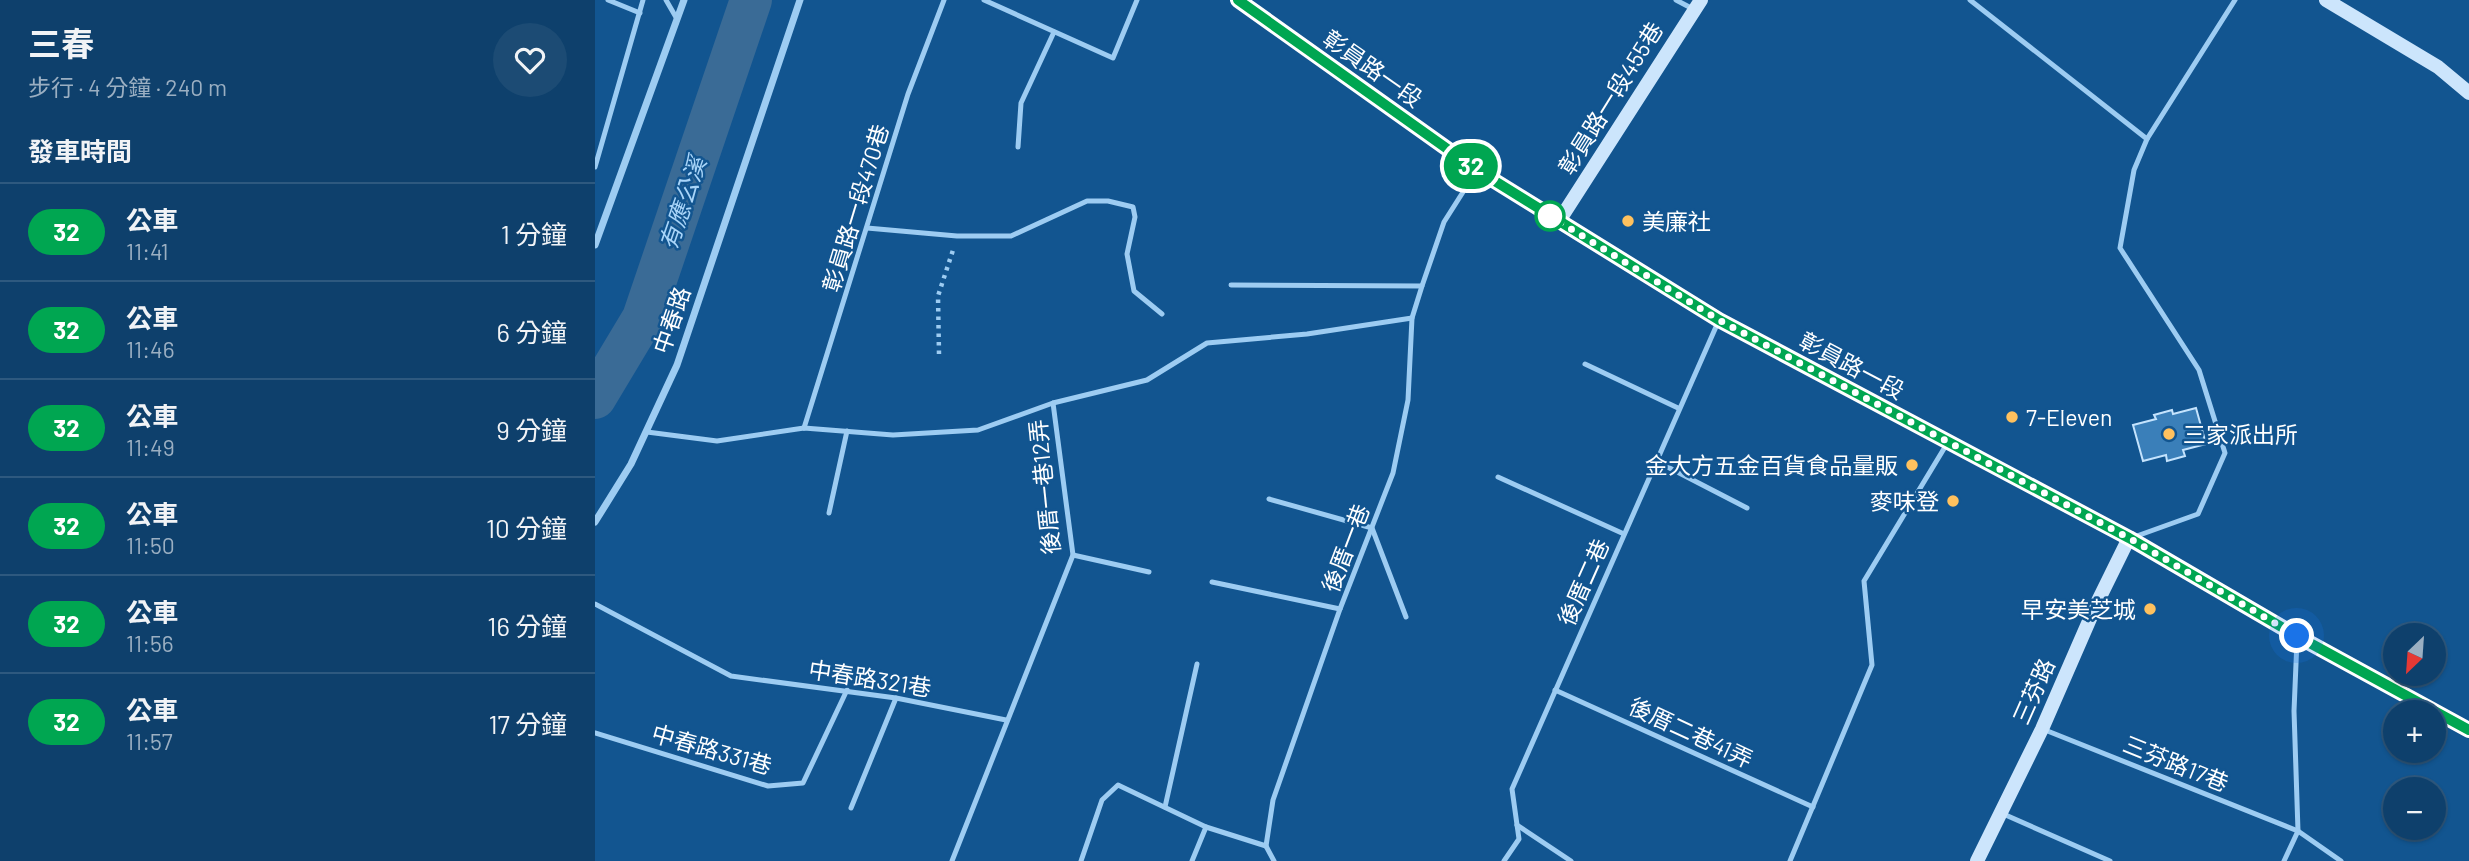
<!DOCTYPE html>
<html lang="zh-TW">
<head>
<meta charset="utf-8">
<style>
	:root { --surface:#0e406c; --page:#1c4b74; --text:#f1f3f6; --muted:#9bafc2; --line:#2e597f }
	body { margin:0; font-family:Barlow,"Noto Sans TC",sans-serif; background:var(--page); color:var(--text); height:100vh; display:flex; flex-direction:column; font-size:26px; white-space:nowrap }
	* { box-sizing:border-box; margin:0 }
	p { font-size:23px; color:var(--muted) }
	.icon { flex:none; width:38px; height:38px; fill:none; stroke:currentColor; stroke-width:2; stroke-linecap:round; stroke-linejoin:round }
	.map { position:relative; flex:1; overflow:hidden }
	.sheet { display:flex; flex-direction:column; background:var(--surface); width:595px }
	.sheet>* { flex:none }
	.badge { padding:0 14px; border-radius:23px; font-size:24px; line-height:46px }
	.needle { width:46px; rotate:205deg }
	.fabs { position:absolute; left:1788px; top:623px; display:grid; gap:14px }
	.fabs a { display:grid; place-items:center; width:63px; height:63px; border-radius:50%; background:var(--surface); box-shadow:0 2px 5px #0004,0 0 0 2px var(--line); font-size:35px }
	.you { position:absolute; width:35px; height:35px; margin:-18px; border:5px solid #fff; border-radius:50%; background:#1a73e8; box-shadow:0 0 0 10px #1a73e833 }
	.map>.badge { position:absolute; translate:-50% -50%; box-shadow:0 0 0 4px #fff }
	h2 { padding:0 28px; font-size:26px; line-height:63px }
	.round { display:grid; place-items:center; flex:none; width:74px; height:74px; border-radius:37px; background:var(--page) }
	.headline { display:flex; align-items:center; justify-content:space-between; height:119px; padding:0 28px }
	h1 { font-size:33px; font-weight:700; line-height:52px }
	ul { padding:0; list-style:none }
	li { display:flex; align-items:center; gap:21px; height:98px; padding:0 28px; border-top:2px solid var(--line) }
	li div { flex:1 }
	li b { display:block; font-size:26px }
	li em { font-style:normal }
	li .badge { min-width:77px; font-weight:700; text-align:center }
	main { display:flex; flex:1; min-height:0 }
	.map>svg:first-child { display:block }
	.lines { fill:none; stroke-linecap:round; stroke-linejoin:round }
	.river { stroke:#3a6b96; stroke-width:42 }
	.building { fill:#3a7fb9; stroke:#c4e3fd; stroke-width:2 }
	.path { stroke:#9dccf2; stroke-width:4.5; stroke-dasharray:3.5 5; stroke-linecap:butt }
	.lane { stroke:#9dccf2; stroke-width:5 }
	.street { stroke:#9dccf2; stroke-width:7 }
	.secondary { stroke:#cce5fc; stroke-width:14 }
	.line-casing { stroke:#fff; stroke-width:16 }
	.line { stroke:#00a651; stroke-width:10 }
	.walk { stroke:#fff; stroke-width:7; stroke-dasharray:0 12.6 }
	.stop-dot { fill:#fff; stroke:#00a651; stroke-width:3.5 }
	.poi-dot { fill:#ffc15e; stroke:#125590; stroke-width:2.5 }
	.labels { text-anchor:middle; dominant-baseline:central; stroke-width:5; stroke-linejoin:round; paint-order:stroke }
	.street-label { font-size:23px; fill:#fff; stroke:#125590 }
	.poi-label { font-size:23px; fill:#fff; stroke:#125590; text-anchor:start }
	.water-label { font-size:24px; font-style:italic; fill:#a9d5f9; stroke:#125590 }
</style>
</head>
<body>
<main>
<section class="sheet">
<div class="headline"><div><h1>三春</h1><p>步行 · 4 分鐘 · 240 m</p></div><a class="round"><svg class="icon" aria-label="heart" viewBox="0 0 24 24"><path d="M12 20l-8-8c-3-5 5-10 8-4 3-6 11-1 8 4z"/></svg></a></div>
<h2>發車時間</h2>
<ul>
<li><span class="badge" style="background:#00a651;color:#fff">32</span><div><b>公車</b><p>11:41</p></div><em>1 分鐘</em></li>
<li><span class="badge" style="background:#00a651;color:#fff">32</span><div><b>公車</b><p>11:46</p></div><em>6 分鐘</em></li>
<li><span class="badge" style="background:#00a651;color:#fff">32</span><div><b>公車</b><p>11:49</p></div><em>9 分鐘</em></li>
<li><span class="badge" style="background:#00a651;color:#fff">32</span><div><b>公車</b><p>11:50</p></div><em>10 分鐘</em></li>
<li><span class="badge" style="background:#00a651;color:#fff">32</span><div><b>公車</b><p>11:56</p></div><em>16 分鐘</em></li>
<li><span class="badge" style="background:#00a651;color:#fff">32</span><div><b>公車</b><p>11:57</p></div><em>17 分鐘</em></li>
</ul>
</section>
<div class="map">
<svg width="1874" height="861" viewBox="0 0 1874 861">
	<rect width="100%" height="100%" fill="#125590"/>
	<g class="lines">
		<path class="river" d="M0 398 48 318 156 0"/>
	</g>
	<path class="building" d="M1601 408 1611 444 1588 450 1590 456 1572 461 1571 455 1548 461 1538 425 1561 419 1559 415 1577 410 1578 414Z"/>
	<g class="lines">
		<path class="path" d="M344 354 343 296 359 247"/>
		<g class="lane">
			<path d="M13 0 45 13"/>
			<path d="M71 0 82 19"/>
			<path d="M389 0 518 58 542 0"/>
			<path d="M1081 0 1098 9"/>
			<path d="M1375 0 1552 139"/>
			<path d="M423 147 426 103 459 32"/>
			<path d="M0 167 48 0"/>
			<path d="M272 228 362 236H416L492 201H513L538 207 540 217 532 254 539 291 567 314"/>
			<path d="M636 285 827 286"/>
			<path d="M990 364 1083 408"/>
			<path d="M209 428 313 94 349 0"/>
			<path d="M52 432 122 441 209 428 298 435 383 430 458 403 552 380 612 343 712 334 817 318"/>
			<path d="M1061 461 1152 508"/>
			<path d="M903 477 1029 534"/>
			<path d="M674 499 777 528 811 617"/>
			<path d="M234 513 252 431"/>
			<path d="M1539 537 1603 514 1630 453 1604 370 1525 248 1539 170 1552 139 1640 0"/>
			<path d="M478 555 554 572"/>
			<path d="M617 582 745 609"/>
			<path d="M0 604 136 676 301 698 411 720"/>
			<path d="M960 690 1218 807"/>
			<path d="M1450 730 1703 831 1746 861"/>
			<path d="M0 733 173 786 208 783 252 690"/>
			<path d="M570 807 602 664"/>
			<path d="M256 808 301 698"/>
			<path d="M1406 813 1515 861"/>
			<path d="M922 825 976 861"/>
			<path d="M671 846 679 861"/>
			<path d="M357 861 478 555 458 403"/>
			<path d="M486 861 507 800 523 785 611 827"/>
			<path d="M597 861 611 827 671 846 678 800 745 609 798 473 813 400 817 318 827 286 849 222 882 170"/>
			<path d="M909 861 924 839 917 789 1124 320"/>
			<path d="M1195 861 1277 665 1269 581 1353 442"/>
			<path d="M1689 861 1703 831 1699 711 1702 640"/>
		</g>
		<g class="street">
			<path d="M0 245 89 0"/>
			<path d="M0 522 36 464 82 365 205 0"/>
		</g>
		<g class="secondary">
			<path d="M643 0 882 170 1124 320 1534 538 1702 636 1874 730"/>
			<path d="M1731 0 1843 67 1874 93"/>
			<path d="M964 221 1106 0"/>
			<path d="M1382 861 1447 729 1501 605 1534 538"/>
		</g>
	</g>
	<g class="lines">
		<defs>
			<path id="line" d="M643 0 882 170 1124 320 1534 538 1702 636 1874 730"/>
		</defs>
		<use href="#line" class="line-casing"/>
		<use href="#line" class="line"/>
		<path class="walk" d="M955 216 1124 320 1534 538 1702 636"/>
	</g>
	<circle class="stop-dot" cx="955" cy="216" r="14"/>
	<g class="poi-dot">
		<circle cx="1033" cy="221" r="7"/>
		<circle cx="1417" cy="417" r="7"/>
		<circle cx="1574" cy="434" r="7"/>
		<circle cx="1317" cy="465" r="7"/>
		<circle cx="1358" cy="501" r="7"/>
		<circle cx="1555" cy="609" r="7"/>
	</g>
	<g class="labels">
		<g class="street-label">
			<text transform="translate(778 68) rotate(35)">彰員路一段</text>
			<text transform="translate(1015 98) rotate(-58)">彰員路一段455巷</text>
			<text transform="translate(260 208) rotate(-73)">彰員路一段470巷</text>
			<text transform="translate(76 320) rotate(-71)">中春路</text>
			<text transform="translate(1257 365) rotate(28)">彰員路一段</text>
			<text transform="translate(449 487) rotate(-96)">後厝一巷12弄</text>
			<text transform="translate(750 548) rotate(-69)">後厝一巷</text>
			<text transform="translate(988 582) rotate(-66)">後厝二巷</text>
			<text transform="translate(275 678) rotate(9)">中春路321巷</text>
			<text transform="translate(1438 691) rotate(-66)">三芬路</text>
			<text transform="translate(1096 732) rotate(25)">後厝二巷41弄</text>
			<text transform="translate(117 749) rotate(16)">中春路331巷</text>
			<text transform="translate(1581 763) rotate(22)">三芬路17巷</text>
		</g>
		<g class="poi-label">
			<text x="1047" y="221">美廉社</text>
			<text x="1431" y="417">7-Eleven</text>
			<text x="1588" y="434">三家派出所</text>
			<text x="1303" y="465" text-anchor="end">金大方五金百貨食品量販</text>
			<text x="1344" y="501" text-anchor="end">麥味登</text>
			<text x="1541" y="609" text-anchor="end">早安美芝城</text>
		</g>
		<g class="water-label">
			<text transform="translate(87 203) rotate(-71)">有應公溪</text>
		</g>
	</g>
</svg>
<div class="fabs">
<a><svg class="needle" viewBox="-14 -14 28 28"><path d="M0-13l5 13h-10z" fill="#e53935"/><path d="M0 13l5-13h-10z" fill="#9bafc2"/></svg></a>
<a>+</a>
<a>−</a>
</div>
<div class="you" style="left:1702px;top:636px"></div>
<b class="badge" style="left:876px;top:166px;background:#00a651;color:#fff">32</b>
</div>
</main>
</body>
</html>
